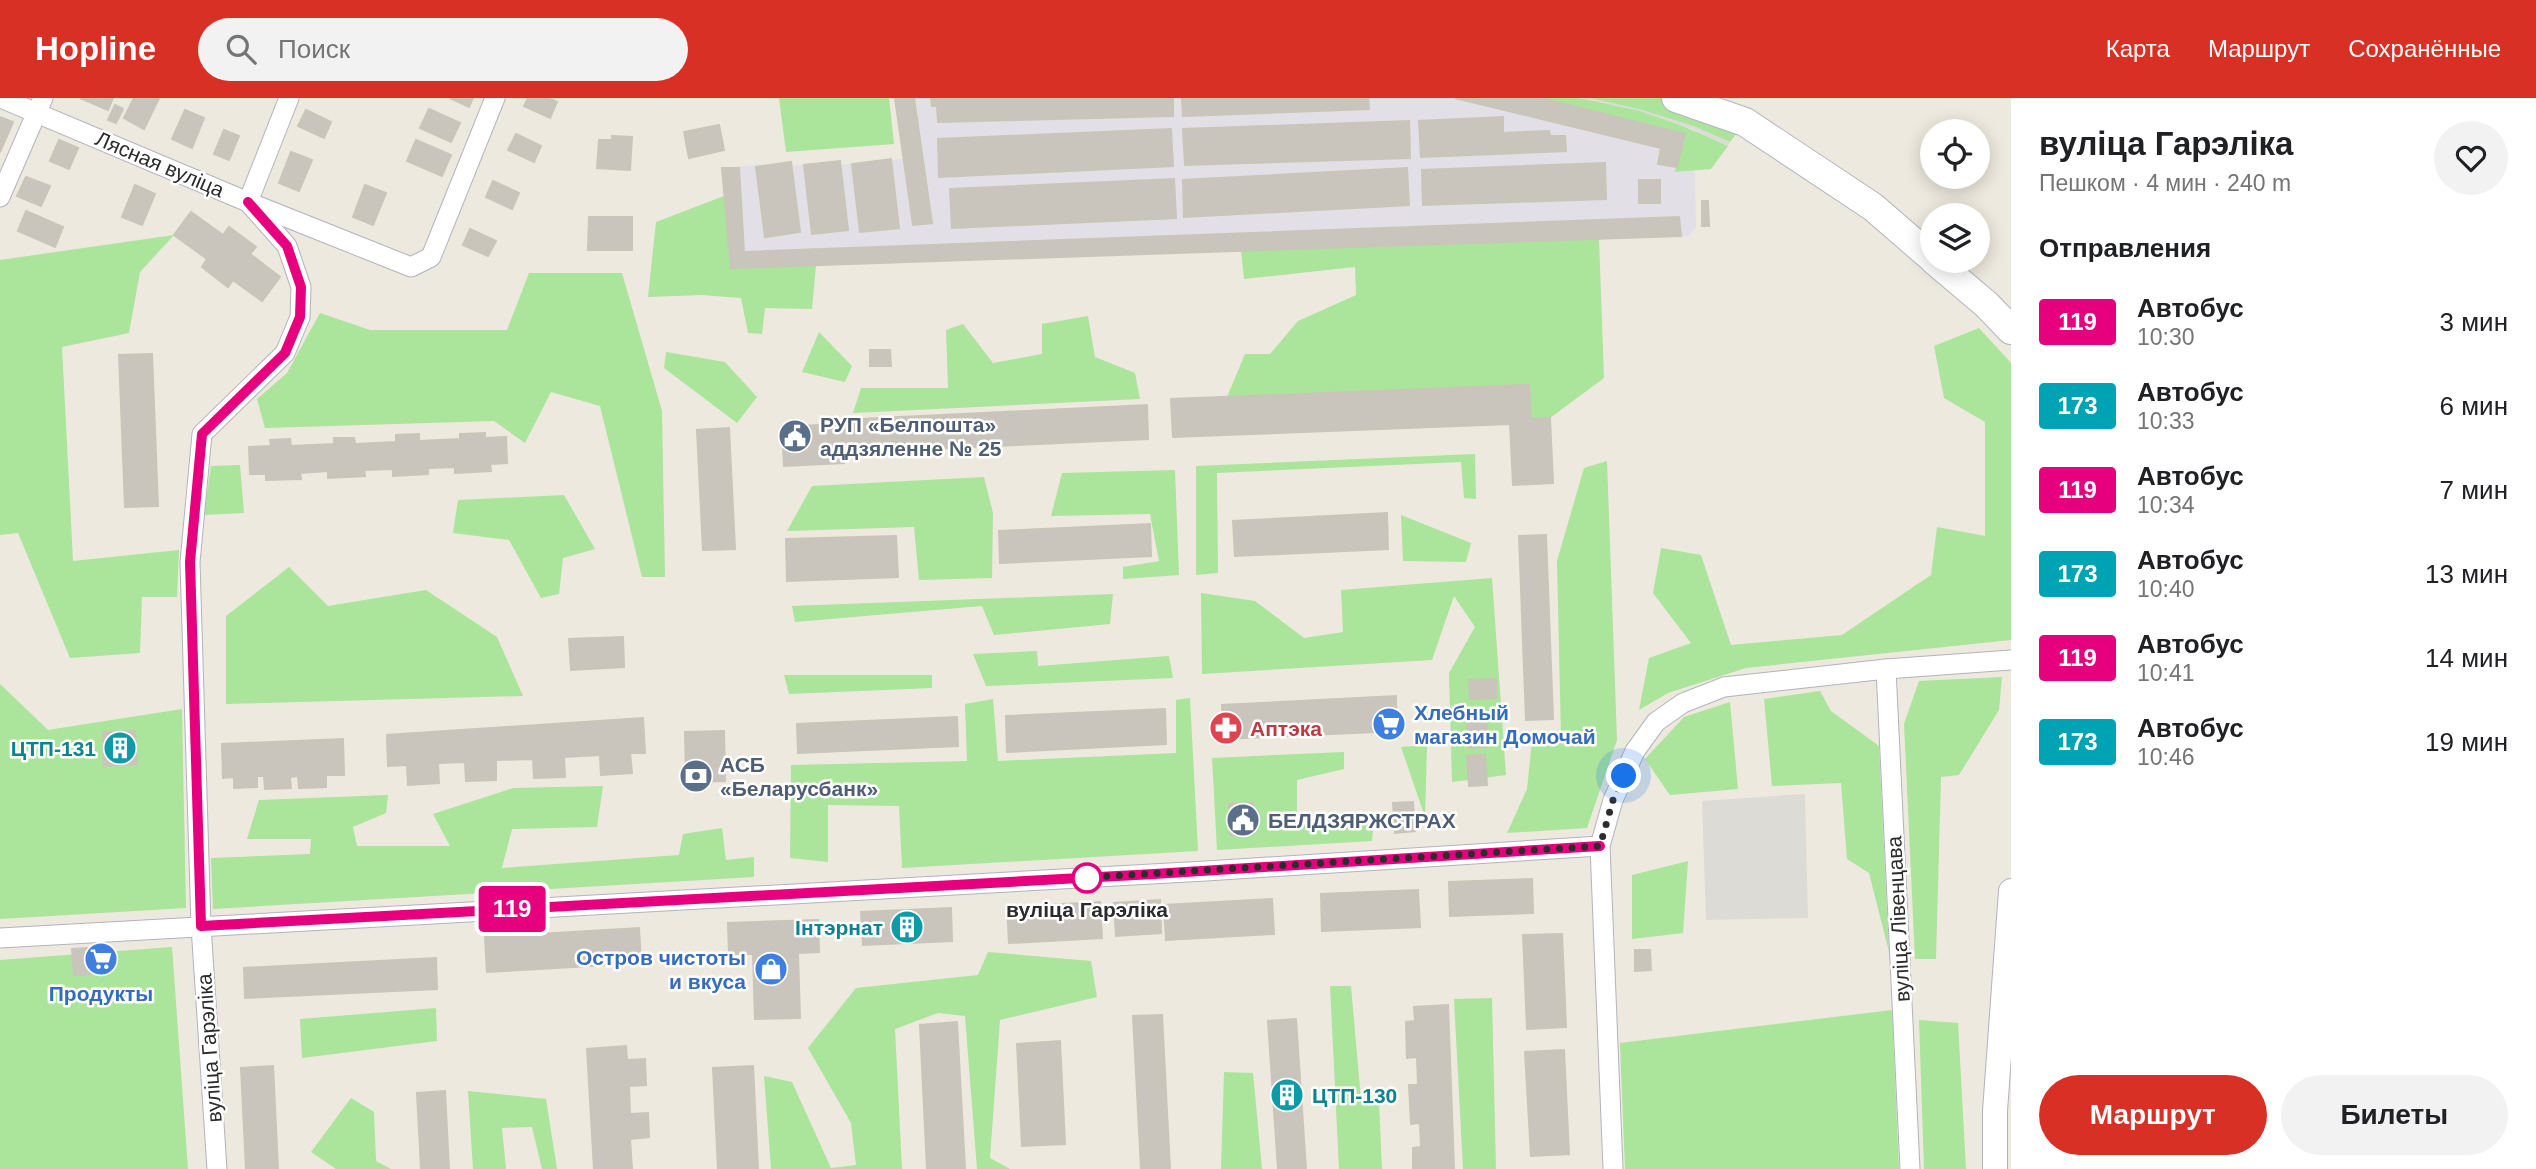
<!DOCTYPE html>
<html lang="ru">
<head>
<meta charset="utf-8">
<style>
	:root { --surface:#fff; --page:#f2f2f2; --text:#202124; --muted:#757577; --accent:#d93025 }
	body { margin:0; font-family:Helvetica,sans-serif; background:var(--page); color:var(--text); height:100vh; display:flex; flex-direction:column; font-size:26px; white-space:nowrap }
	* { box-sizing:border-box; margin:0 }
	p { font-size:23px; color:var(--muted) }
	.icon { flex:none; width:38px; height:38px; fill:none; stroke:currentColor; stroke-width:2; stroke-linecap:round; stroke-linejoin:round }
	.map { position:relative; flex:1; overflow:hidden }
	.panel { display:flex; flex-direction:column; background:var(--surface); width:525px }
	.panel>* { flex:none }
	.badge { padding:0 14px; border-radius:5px; font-size:24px; line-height:46px }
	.fabs { position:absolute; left:1920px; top:21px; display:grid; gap:14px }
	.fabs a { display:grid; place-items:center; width:70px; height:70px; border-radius:50%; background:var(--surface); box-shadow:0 4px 18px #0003; font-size:35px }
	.you { position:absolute; width:35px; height:35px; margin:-18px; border:5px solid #fff; border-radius:50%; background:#1a73e8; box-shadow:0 0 0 10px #1a73e833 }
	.map>.badge { position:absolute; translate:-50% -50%; box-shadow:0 0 0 4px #fff }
	h2 { padding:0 28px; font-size:26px; line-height:63px }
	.round { display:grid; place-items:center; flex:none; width:74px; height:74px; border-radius:37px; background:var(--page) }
	.headline { display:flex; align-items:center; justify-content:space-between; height:119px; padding:0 28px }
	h1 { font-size:33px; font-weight:600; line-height:52px }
	.button { display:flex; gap:14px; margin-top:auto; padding:14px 28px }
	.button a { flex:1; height:80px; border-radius:42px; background:var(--accent); color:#fff; font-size:28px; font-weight:600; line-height:80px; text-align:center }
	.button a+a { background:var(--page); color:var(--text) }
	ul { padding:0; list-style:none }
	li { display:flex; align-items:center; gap:21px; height:84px; padding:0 28px }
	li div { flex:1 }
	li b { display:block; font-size:26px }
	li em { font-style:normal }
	li .badge { min-width:77px; font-weight:700; text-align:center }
	header { display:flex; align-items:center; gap:42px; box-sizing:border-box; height:98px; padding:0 35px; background:var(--accent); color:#fff }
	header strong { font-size:33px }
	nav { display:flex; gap:38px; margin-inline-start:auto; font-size:24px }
	.search { width:490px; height:63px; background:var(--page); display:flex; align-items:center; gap:18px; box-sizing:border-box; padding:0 24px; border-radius:38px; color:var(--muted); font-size:26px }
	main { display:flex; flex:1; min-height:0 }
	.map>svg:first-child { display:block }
	.industrial { fill:#e2dfe6 }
	.green { fill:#abe49b }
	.plaza { fill:#dddbd5 }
	.building { fill:#c9c5bd; stroke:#c9c5b8; stroke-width:2 }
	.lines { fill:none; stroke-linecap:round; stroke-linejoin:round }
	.minor-casing { stroke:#b2b3bf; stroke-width:21 }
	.tertiary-casing { stroke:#b2b3bf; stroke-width:26 }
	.secondary-casing { stroke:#b2b3bf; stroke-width:30 }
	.minor { stroke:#fff; stroke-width:19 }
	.tertiary { stroke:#fff; stroke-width:24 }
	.secondary { stroke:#fff; stroke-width:28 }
	.line-casing { stroke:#fff; stroke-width:16 }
	.line { stroke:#e6007e; stroke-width:10 }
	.walk { stroke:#2c2c2c; stroke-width:7; stroke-dasharray:0 12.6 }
	.stop-dot { fill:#fff; stroke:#e6007e; stroke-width:3.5 }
	.labels { text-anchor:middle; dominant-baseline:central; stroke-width:5; stroke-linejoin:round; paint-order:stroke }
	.street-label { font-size:21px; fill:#2c2c2c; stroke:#fff }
	.service-label { font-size:21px; font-weight:bold; fill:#4e5e75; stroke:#fff; text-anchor:start }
	.shop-label { font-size:21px; font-weight:bold; fill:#366cbe; stroke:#fff; text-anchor:start }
	.health-label { font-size:21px; font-weight:bold; fill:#be3a42; stroke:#fff; text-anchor:start }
	.culture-label { font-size:21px; font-weight:bold; fill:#0d838f; stroke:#fff; text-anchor:end }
	.stop-label { font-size:21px; font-weight:bold; fill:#2c2c2c; stroke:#fff }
</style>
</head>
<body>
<header>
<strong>Hopline</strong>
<div class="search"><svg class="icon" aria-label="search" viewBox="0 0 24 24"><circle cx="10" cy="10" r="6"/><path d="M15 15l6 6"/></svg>Поиск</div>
<nav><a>Карта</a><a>Маршрут</a><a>Сохранённые</a></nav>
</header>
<main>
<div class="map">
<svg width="2011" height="1071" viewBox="0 0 2011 1071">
	<rect width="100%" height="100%" fill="#ede9de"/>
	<path class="industrial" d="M896 0H1540L1685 36 1676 74 1695 73 1696 129 1689 138 731 170 722 70 791 64V68L840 63 841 67 903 61Z"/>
	<g class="green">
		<path d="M779 0H889L894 46 786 54Z"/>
		<path d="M1540 0C1553 0 1566 0 1578 0 1630 5 1681 26 1728 48L1711 71 1675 74 1685 36Z"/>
		<path d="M1589 0H1676L1745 24 1730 44C1684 24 1638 10 1589 0Z"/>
		<path d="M724 98 731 170 816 167 812 211 765 210 762 236 748 235 741 200 702 197 648 199 656 124Z"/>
		<path d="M174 137 140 174 129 235 62 249 73 463 179 452 177 499H142L140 555 70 560 18 435 0 437V162Z"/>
		<path d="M1599 141 1604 280 1550 320 1531 321 1529 287 1227 299 1245 256H1270L1298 223 1356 197 1355 169 1244 181 1241 152Z"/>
		<path d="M529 175H622L662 313 665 479H642L600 308 551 294 525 345 494 323 265 330 257 301 287 275 320 215 370 232H507Z"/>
		<path d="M1088 218 1095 259 1135 275 1140 301 853 315 861 290H948L946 232 963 226 993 265 1042 256V226Z"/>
		<path d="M1979 230 2011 265V542L1746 570 1668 595 1639 612 1649 560 1691 545 1653 495 1661 450 1701 457 1731 547 1842 537 1931 477 1937 429 1985 438V324L1944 300 1934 248Z"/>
		<path d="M819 234 852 268 845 284 802 274Z"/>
		<path d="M666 254 725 264 757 299 737 325 664 270Z"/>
		<path d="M1475 356 1476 401 1464 400 1461 364 1217 375 1218 475 1196 477V368Z"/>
		<path d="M1607 363 1617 642 1587 730 1507 735 1527 691 1532 643 1561 640 1557 463 1584 370Z"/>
		<path d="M240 367 244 415 204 417 211 368Z"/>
		<path d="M1175 372 1179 477 1123 481V469L1159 463 1150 416 1051 418 1062 375Z"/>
		<path d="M984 379 993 415 992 480 919 482 914 429 787 433 812 388Z"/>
		<path d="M564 397 595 451 563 460 559 496 541 500 509 442 453 435 458 402Z"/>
		<path d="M1401 417 1471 445 1466 464 1403 463Z"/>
		<path d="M289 469 328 508 426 492 497 539 523 598 226 606V518Z"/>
		<path d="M1492 480 1506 677 1452 684 1449 575 1475 529 1454 498 1432 562 1202 576 1201 495 1255 503 1304 540 1343 534 1341 492Z"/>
		<path d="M1113 496 1110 526 994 537 982 508 795 524 792 508Z"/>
		<path d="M1037 553 1038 568 1169 558 1173 580 986 588 973 556Z"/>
		<path d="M784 577H932V590L789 596Z"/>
		<path d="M2002 579 1999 612 1959 677 1941 679 1936 861H1915L1904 626 1919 583Z"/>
		<path d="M0 586 48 632 182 611 186 810 0 821Z"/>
		<path d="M1820 593 1831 613 1879 648 1889 854 1869 775 1847 761 1841 685 1772 688 1764 601Z"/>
		<path d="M1190 600 1198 753 902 770 899 708 828 707V764L790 760 791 667 967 663 965 606 993 601 998 663 1176 655V602Z"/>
		<path d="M1730 604 1738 691 1670 697 1645 661 1684 619Z"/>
		<path d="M1427 647 1425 719 1401 649Z"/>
		<path d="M1344 654V671L1297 682V727L1374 722 1372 743 1217 752 1212 660Z"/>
		<path d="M603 688 597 729 512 731 502 770 679 757 683 736 722 730 726 762 754 759V779L213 811 211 760 310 756 311 741H247L259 702 388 697 386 715 353 729 357 748H450L433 716 513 690Z"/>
		<path d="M1688 763 1683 835 1632 841V777Z"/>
		<path d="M172 849 188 1071H0V862Z"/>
		<path d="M988 854 1091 863 1097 899 1000 922 990 1060 1010 1071H977L965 918 938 915 895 931 902 1071H771L764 978 792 984 831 1070 856 1067 851 1025 808 950 856 890 978 877Z"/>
		<path d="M1330 888H1351L1361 1002 1379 1003 1382 1071H1339Z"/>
		<path d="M1492 900 1496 1071H1463L1454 901Z"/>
		<path d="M436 910 437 943 302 960 300 921Z"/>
		<path d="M1892 912 1899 1071H1625L1620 945Z"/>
		<path d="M1919 922 1958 925 1966 1071H1924Z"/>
		<path d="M1224 974 1253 975 1262 1071H1221Z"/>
		<path d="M468 993 546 1001 557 1071H542L532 1029 502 1030 506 1071H473Z"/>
		<path d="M351 1000 374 1014 376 1063 391 1071H336L311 1054Z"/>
	</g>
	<g class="plaza">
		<path d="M1578 0H1589L1639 11 1694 28 1730 44 1728 48 1694 32 1640 13Z"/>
		<path d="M1805 696 1808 820 1706 822 1702 703Z"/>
	</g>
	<g class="building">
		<path d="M80 0H113L108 12Z"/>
		<path d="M134 0H159L144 31 124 20Z"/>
		<path d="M450 0H473L469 9Z"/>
		<path d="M528 0H548L557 4 550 20 524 8Z"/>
		<path d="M895 0H914L932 125 913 127Z"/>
		<path d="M931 0H1173V18L938 24 937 8H932Z"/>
		<path d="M1182 0H1368L1369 11 1183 18Z"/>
		<path d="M1455 0H1540L1685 36 1677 69 1658 66 1661 50Z"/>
		<path d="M115 7 123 11 116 25 108 22Z"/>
		<path d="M429 11 460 25 451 44 420 30Z"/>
		<path d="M185 12 204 20 192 50 172 41Z"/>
		<path d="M306 12 331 24 324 40 298 28Z"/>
		<path d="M0 19 13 24 0 54Z"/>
		<path d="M1503 19V35L1549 33 1550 38H1565L1566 53 1421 59 1419 23Z"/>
		<path d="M1409 23 1410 60 1185 67 1183 31Z"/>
		<path d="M719 27 724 52 689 60 684 34Z"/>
		<path d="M1171 31 1173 68 939 79 938 41Z"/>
		<path d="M224 32 239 38 229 62 214 56Z"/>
		<path d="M516 36 541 48 534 64 508 52Z"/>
		<path d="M612 38 632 39 630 72 597 70 599 42H612Z"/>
		<path d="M59 42 78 50 69 71 50 63Z"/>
		<path d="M416 42 451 57 442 78 407 63Z"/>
		<path d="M291 54 312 62 299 93 279 85Z"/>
		<path d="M891 61 899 130 860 134 852 66Z"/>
		<path d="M840 63 848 132 812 136 804 67Z"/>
		<path d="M791 64 800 134 765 139 756 69Z"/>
		<path d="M1605 65 1606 101 1423 107 1422 72Z"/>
		<path d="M722 70H739L744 154 1679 119 1681 138 731 170Z"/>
		<path d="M1407 70 1409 107 1184 119 1183 82Z"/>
		<path d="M26 79 50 88 41 108 17 98Z"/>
		<path d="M1174 81 1176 120 952 130 950 91Z"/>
		<rect x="1639" y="82" width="21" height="23"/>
		<path d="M493 83 519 95 512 111 486 99Z"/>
		<path d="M135 87 155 96 142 127 122 119Z"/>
		<path d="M365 87 386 95 373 127 353 119Z"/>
		<path d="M1702 103H1708L1709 128H1702Z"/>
		<path d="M26 113 63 129 55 149 18 133Z"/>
		<path d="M191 114 223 137 229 129 256 149 250 156 280 179 262 203 233 182 228 189 202 169 207 161 174 137Z"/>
		<path d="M589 119H632V152H588Z"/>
		<path d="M470 131 496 143 488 158 463 147Z"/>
		<path d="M870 252H890L891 268H870Z"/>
		<path d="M152 256 158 408 125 409 119 257Z"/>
		<path d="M1529 287 1531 321 1550 320 1553 385 1513 387 1510 326 1173 339 1171 301Z"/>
		<path d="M1147 307 1148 341 843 355 844 365 784 368 782 329 840 326V322Z"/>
		<path d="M729 330 735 451 703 452 697 332Z"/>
		<path d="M485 335V340L506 339 507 365 490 366 491 373 455 375V369L428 370V376L393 378V371L364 372 365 378 328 380V373L300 375 301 381 266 382V376H250L249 349 271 348 270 342 290 341 291 348 334 346V340H354L355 346 396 344V337L419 336V343L460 341V336Z"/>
		<path d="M1387 415 1388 451 1235 458 1233 423Z"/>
		<path d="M1150 426 1151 458 1000 465 999 433Z"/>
		<path d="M1546 437 1553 621 1526 622 1519 438Z"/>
		<path d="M896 438 898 479 787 483 786 441Z"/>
		<path d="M623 539 624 569 571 572 569 541Z"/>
		<path d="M1496 581V600L1470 601 1469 582Z"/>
		<path d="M1396 598 1397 633 1224 641 1222 607Z"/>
		<path d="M1165 611 1166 646 1007 654 1006 618Z"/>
		<path d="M957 619 958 648 798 655 797 626Z"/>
		<path d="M643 620 645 655H630L632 675 601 677 600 657 564 659 565 679 534 680 533 661 496 662V682L466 683 465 664 438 665 439 685 408 687 407 667 388 668 387 637Z"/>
		<path d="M1467 622H1486L1487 649 1468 650Z"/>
		<path d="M135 633 137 666 104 668 103 634Z"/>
		<path d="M724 633 725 683 686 684 685 634Z"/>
		<path d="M343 641 344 677H326V689L299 690 298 678 290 679 291 690 265 691 264 678H257V689L234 690V679L223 680 222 646Z"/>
		<path d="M1485 657 1487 687 1469 688 1467 658Z"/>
		<path d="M1413 704 1415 733 1395 735 1393 705Z"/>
		<path d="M1253 705 1254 736 1230 737 1229 706Z"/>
		<path d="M1532 781 1533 815 1450 818 1449 784Z"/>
		<path d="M1418 792 1420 829 1322 833 1321 796Z"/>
		<path d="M1272 801 1274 836 1166 842 1164 807Z"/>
		<path d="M1160 802 1161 835 1116 838 1114 805Z"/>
		<path d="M1100 804 1102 840 1009 845 1007 809Z"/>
		<path d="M951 810 952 843 863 847 861 814Z"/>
		<path d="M818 822 819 854 798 855 800 920 755 921 753 856H729L728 825Z"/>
		<path d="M639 830 641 865 487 874 485 839Z"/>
		<path d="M1562 836 1566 929 1527 931 1523 837Z"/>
		<path d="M107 849 108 875 74 877 72 851Z"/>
		<path d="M1635 852H1650L1651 872 1635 873Z"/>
		<path d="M436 860 437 891 245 900 244 870Z"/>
		<path d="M1448 907 1454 1071H1413V1050L1421 1049 1420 1025 1411 1026 1409 987H1418L1417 959 1407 960 1406 924 1415 923 1414 909Z"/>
		<path d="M1162 917 1170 1071H1141L1133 918Z"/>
		<path d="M1296 921 1306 1071H1278L1268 923Z"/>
		<path d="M957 924 965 1071H927L920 927Z"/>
		<path d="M1060 943 1065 1046 1022 1048 1017 946Z"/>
		<path d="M626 948 627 962 645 961 646 987 629 988 630 1016 648 1015 649 1039 630 1041 632 1071H594L587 951Z"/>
		<path d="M1564 952 1569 1056 1531 1058 1525 954Z"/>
		<path d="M273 968 278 1071H246L241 970Z"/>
		<path d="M753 968 758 1071H718L713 970Z"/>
		<path d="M445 993 449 1071H421L417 995Z"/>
	</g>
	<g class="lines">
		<defs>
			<g id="minor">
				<path d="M1 0 248 104 411 169 431 159 495 0"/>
				<path d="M0 99 43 0"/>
				<path d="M1886 571 1910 1071"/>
				<path d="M0 840 1206 773 1600 748"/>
				<path d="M217 1071 201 828 190 464 202 336 285 255 300 219 301 189 287 148 248 104 289 0"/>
				<path d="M1613 1071 1600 748 1613 702 1635 653 1656 624 1683 605 1724 589 1886 571 2011 562"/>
			</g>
			<path id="tertiary" d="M1995 1071V1013L2011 793"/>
			<g id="secondary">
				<path d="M1676 0 1745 24 1873 109 1932 160"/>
				<path d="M1935 163 1987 207 2011 232"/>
			</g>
		</defs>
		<use href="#minor" class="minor-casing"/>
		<use href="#tertiary" class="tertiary-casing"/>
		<use href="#secondary" class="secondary-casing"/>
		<use href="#minor" class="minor"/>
		<use href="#tertiary" class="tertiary"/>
		<use href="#secondary" class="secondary"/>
	</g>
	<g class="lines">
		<defs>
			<path id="line" d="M248 104 287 148 301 189 300 219 285 255 202 336 190 464 201 828 1154 776 1600 748"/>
		</defs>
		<use href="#line" class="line-casing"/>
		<use href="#line" class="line"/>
		<path class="walk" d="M1087 780H1078L1600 748 1613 702 1624 678"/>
	</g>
	<defs>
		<symbol id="civic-disc" viewBox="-11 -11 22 22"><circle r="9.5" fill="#5c6f8a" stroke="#fff"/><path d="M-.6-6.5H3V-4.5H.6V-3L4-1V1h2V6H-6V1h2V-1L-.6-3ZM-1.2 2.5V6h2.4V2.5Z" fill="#fff"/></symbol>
		<symbol id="supermarket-disc" viewBox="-11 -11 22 22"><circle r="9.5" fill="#3f7fe0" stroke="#fff"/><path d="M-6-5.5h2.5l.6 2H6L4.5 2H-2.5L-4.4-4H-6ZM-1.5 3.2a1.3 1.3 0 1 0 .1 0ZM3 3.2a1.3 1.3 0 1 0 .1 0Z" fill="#fff"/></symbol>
		<symbol id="pharmacy-disc" viewBox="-11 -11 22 22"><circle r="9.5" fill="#e0444e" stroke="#fff"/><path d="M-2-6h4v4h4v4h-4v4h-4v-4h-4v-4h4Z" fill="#fff"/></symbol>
		<symbol id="building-disc" viewBox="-11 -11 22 22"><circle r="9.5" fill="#0f9aa8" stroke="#fff"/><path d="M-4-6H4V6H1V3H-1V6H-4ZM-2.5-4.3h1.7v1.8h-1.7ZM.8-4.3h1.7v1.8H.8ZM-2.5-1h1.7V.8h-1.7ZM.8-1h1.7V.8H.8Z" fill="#fff"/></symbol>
		<symbol id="bank-disc" viewBox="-11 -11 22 22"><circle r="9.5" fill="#5c6f8a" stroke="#fff"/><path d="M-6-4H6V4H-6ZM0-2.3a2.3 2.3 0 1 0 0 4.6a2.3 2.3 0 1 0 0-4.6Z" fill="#fff"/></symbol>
		<symbol id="shop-disc" viewBox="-11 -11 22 22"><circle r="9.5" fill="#3f7fe0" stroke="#fff"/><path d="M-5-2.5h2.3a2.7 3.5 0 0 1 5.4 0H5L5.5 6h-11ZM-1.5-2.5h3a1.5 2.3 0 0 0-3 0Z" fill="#fff"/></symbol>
	</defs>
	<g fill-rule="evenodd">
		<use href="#civic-disc" x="776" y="319" width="38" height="38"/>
		<use href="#supermarket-disc" x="1370" y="607" width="38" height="38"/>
		<use href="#pharmacy-disc" x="1207" y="611" width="38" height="38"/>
		<use href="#building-disc" x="101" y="631" width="38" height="38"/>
		<use href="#bank-disc" x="677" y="659" width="38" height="38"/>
		<use href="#civic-disc" x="1224" y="703" width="38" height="38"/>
		<use href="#building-disc" x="888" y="810" width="38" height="38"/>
		<use href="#supermarket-disc" x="82" y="842" width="38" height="38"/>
		<use href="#shop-disc" x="752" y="852" width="38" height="38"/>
		<use href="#building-disc" x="1268" y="978" width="38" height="38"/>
	</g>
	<circle class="stop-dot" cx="1087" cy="780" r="14"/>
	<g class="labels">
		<g class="street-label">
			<text transform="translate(160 66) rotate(23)">Лясная вуліца</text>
			<text transform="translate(1898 821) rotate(-93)">вуліца Лівенцава</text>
			<text transform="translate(209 950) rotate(-94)">вуліца Гарэліка</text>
		</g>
		<g class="service-label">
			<text x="820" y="326">РУП «Белпошта»<tspan x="820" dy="24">аддзяленне № 25</tspan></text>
			<text x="720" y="666">АСБ<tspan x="720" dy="24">«Беларусбанк»</tspan></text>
			<text x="1268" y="722">БЕЛДЗЯРЖСТРАХ</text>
		</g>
		<g class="shop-label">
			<text x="1414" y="614">Хлебный<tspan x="1414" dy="24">магазин Домочай</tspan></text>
			<text x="746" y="859" text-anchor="end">Остров чистоты<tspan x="746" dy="24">и вкуса</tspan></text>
			<text x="101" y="895" text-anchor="middle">Продукты</text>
		</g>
		<g class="health-label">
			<text x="1250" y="630">Аптэка</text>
		</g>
		<g class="culture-label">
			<text x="96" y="650">ЦТП-131</text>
			<text x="883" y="829">Інтэрнат</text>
			<text x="1312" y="997" text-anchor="start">ЦТП-130</text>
		</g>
		<g class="stop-label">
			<text x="1087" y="811">вуліца Гарэліка</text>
		</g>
	</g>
</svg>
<div class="fabs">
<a><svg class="icon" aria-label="locate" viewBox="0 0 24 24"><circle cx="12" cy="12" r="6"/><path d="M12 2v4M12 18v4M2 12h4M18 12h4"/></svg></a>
<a><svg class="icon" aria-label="layers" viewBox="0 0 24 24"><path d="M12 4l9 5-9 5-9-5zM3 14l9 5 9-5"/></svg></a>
</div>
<div class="you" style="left:1624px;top:678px"></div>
<b class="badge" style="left:512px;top:811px;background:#e6007e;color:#fff">119</b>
</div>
<section class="panel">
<div class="headline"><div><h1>вуліца Гарэліка</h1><p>Пешком · 4 мин · 240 m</p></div><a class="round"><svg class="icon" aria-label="heart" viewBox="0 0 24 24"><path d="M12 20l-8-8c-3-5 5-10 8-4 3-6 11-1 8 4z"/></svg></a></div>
<h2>Отправления</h2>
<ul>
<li><span class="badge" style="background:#e6007e;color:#fff">119</span><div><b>Автобус</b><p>10:30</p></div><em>3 мин</em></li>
<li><span class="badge" style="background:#00a3b4;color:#fff">173</span><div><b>Автобус</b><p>10:33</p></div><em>6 мин</em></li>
<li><span class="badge" style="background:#e6007e;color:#fff">119</span><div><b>Автобус</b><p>10:34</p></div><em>7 мин</em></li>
<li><span class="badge" style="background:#00a3b4;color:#fff">173</span><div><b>Автобус</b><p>10:40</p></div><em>13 мин</em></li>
<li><span class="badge" style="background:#e6007e;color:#fff">119</span><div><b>Автобус</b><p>10:41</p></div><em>14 мин</em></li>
<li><span class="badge" style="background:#00a3b4;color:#fff">173</span><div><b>Автобус</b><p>10:46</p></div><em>19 мин</em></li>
</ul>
<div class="button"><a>Маршрут</a><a>Билеты</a></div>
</section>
</main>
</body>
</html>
